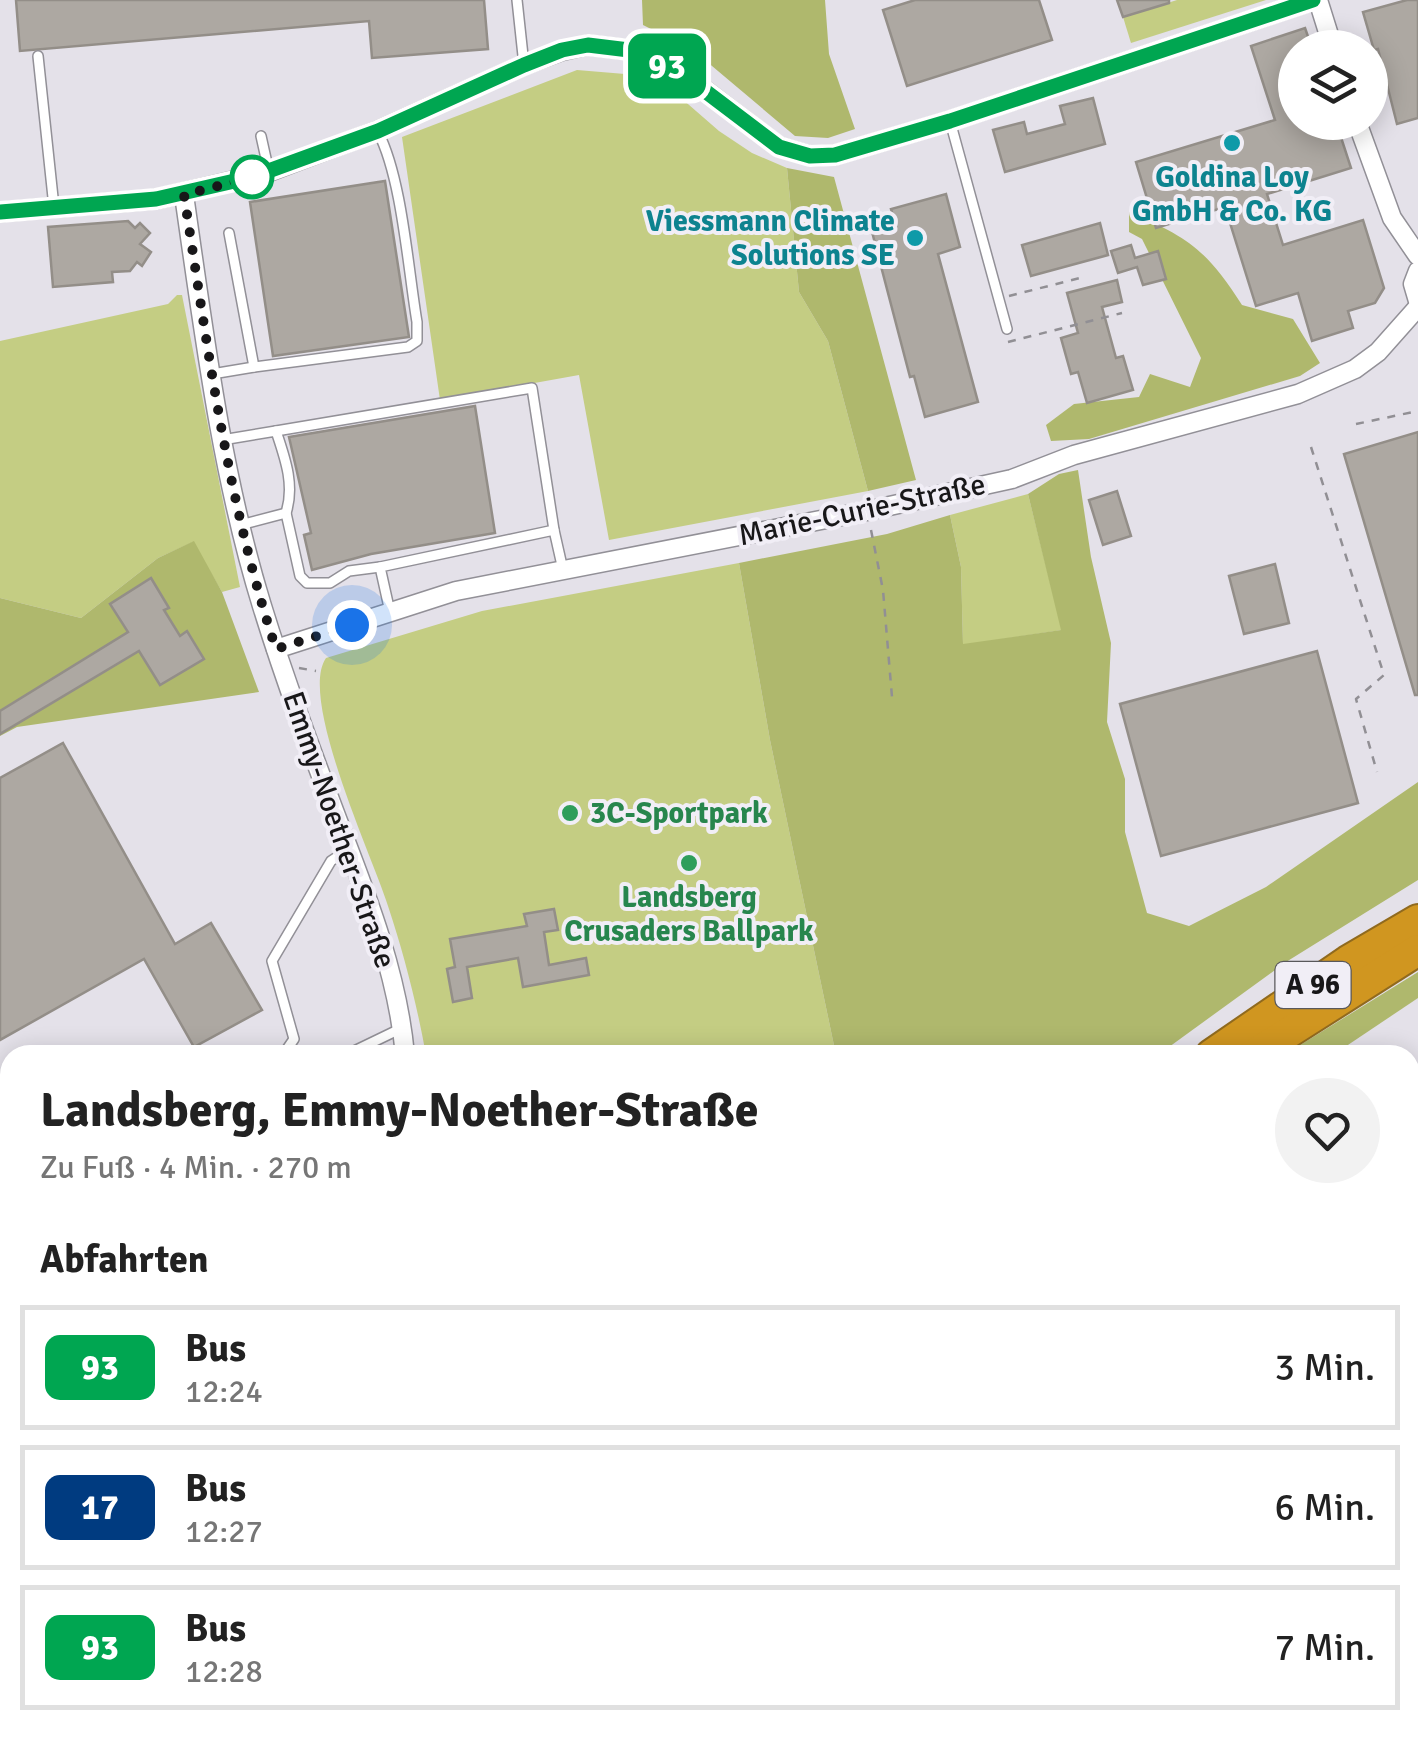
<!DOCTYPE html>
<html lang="de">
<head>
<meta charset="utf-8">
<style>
	:root { --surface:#fff; --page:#f2f2f2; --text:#222; --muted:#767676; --line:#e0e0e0 }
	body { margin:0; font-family:Signika,sans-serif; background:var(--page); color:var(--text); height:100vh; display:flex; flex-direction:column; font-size:38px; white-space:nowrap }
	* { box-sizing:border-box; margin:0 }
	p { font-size:32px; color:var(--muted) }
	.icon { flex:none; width:55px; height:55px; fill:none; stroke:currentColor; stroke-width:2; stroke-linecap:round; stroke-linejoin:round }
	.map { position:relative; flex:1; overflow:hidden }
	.side { position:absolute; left:0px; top:1045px; width:1420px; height:702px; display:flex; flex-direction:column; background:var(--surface); border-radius:30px 30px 0 0; box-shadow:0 5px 25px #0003 }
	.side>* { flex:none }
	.badge { padding:0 20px; border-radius:15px; font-size:35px; line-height:65px }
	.buttons { position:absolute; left:1278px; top:30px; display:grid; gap:20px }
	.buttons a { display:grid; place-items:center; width:110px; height:110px; border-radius:50%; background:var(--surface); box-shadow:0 5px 25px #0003; font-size:50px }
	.you { position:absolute; width:50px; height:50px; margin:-25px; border:8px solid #fff; border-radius:50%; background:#1a73e8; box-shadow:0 0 0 15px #1a73e833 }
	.map>.badge { position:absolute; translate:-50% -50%; box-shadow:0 0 0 5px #fff }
	h2 { padding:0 40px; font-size:38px; line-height:90px }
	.round { display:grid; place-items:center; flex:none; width:105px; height:105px; border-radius:52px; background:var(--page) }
	.head { display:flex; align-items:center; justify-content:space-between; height:170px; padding:0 40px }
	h1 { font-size:48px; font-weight:700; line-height:75px }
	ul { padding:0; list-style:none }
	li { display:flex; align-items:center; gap:30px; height:125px; margin:0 20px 15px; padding:0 20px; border:5px solid var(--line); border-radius:0px }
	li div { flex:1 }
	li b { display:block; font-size:38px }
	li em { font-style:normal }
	li .badge { min-width:110px; font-weight:700; text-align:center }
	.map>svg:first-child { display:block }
	.green { fill:#c4cd83 }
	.forest { fill:#afb86d }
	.building { fill:#ada8a2; stroke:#938e88; stroke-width:2.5 }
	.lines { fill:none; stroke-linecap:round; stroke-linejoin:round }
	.service-casing { stroke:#929097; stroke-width:12 }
	.minor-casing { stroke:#929097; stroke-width:21 }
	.tertiary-casing { stroke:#929097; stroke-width:24 }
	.motorway-casing { stroke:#906a1e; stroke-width:34 }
	.path { stroke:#918f94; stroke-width:2.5; stroke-dasharray:8 8; stroke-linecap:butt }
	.service { stroke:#fff; stroke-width:9 }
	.minor { stroke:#fff; stroke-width:18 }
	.tertiary { stroke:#fff; stroke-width:20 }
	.motorway { stroke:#d09620; stroke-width:30 }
	.line-casing { stroke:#fff; stroke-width:22 }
	.line { stroke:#00a651; stroke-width:15 }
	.walk { stroke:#181719; stroke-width:10; stroke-dasharray:0 18 }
	.culture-dot { fill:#0f9aa8; stroke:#f1eef6; stroke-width:4 }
	.stop-dot { fill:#fff; stroke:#00a651; stroke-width:5 }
	.leisure-dot { fill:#2e9e5b; stroke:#f1eef6; stroke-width:4 }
	.labels { text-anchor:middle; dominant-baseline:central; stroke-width:8; stroke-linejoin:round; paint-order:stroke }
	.shield { fill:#f1eef6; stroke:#59585b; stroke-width:2.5 }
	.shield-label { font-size:28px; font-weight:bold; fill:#181719 }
	.culture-label { font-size:30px; font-weight:bold; fill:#0d838f; stroke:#f1eef6 }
	.street-label { font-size:30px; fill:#181719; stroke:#f1eef6 }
	.leisure-label { font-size:30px; font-weight:bold; fill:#27864d; stroke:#f1eef6; text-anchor:start }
</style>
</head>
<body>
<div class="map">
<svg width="1418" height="1747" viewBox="0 0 1418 1747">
	<rect width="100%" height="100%" fill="#e4e1e9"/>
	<g class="green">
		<path d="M1177 0H1266L1131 43 1123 17Z"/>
		<path d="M577 70 625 74 673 91 719 131 752 153 787 168 799 292 828 341 868 491 609 540 579 375 440 400 402 137Z"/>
		<path d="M177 295H182L240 587 222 592 193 542 158 558 81 618 0 598V341L168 304Z"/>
		<path d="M1028 494 1062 630 963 645 961 567 950 515Z"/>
		<path d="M739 563 770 740 836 1055H426C417 1005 404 954 388 906 373 858 298 698 326 658L482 611Z"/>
		<path d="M0 1611 10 1613V1738H79L80 1747H0Z"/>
		<path d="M225 1738H522L543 1746 221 1747Z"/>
	</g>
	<g class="forest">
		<path d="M642 0H825L829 54 855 129 828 138 795 136 693 50 643 25Z"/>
		<path d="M787 168 834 177 916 480 868 491 828 341 799 292Z"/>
		<path d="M1129 212C1188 237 1207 250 1242 305L1293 319 1320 363 1300 376 1089 439 1051 441 1046 425 1074 404 1139 397 1150 374 1190 387 1201 358 1142 239 1129 232Z"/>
		<path d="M1078 470 1091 557 1111 643 1107 722 1125 779V832L1147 913 1189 926 1266 887 1418 782V880L1286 962 1158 1055H836L770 740 739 563 887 534 950 515 961 567 963 644 1061 630 1028 494 1059 474Z"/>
		<path d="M194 541 222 592 259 692 17 727 0 736V598L81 618 158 558Z"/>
		<path d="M1418 972V998L1333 1055H1284Z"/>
		<path d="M10 1267V1533L0 1531V1273Z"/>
	</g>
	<g class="building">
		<path d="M16 0H484L488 49 372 58 369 21 20 51Z"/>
		<path d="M915 0H1039L1052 40 907 86 883 10Z"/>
		<path d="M1117 0H1169V3L1123 17Z"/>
		<path d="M1407 0H1418V118L1397 124 1378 49 1374 50 1363 12Z"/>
		<path d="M1305 28 1312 48H1295V122H1336L1351 168 1267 194 1283 245 1363 220 1384 288 1375 303 1348 311 1353 328 1312 341 1298 293 1256 306 1225 207 1156 228 1136 162 1275 120 1251 46Z"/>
		<path d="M1093 98 1105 144 1005 172 993 130 1024 122 1027 134 1065 124 1060 106Z"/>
		<path d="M385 181 409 337 273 356 250 202Z"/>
		<path d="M946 194 960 247 938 254 978 402 925 417 914 376 910 377 871 228 895 222 891 209Z"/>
		<path d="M128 221 135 228 140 223 150 233 140 244 151 252 142 266 137 262 130 271 112 272 113 282 53 287 48 227Z"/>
		<path d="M1100 223 1108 255 1031 276 1022 245Z"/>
		<path d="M1131 245 1135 258 1158 251 1166 279 1143 285 1137 267 1118 273 1111 251Z"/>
		<path d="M1117 280 1122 302 1102 307 1116 358 1123 356 1133 390 1087 403 1078 372 1071 374 1061 338 1078 333 1067 293Z"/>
		<path d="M475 406 495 533 371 554 312 570 304 535 311 533 289 437Z"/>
		<path d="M1418 432V695H1415L1344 454Z"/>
		<path d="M1117 491 1131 536 1103 545 1089 500Z"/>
		<path d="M1275 564 1289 623 1244 634 1229 576Z"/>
		<path d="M151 578 169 608 164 610 180 636 187 631 204 659 160 685 139 651 0 734V711L128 632 110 604Z"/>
		<path d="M1317 651 1358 803 1161 856 1120 704Z"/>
		<path d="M63 743 175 944 211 923 262 1010 194 1047 144 959 0 1040V778Z"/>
		<path d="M554 909 558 930 544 932 549 965 586 958 589 975 523 987 518 958 467 967 472 998 453 1002 447 969 455 967 450 939 527 926 524 914Z"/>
	</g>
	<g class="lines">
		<defs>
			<g id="service">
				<path d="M517 0 524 65"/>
				<path d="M38 56 54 207"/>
				<path d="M950 121 1007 329"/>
				<path d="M261 136 269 172"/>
				<path d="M229 233 254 367 408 347 417 341V322C408 269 402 178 378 132"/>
				<path d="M212 374 254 367"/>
				<path d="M276 431 532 388 554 530"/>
				<path d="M222 440 276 431C285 458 295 485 286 513"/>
				<path d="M240 525 286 513 300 576 307 583H330L349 571 380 567"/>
				<path d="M390 612 380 567 554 530 563 570"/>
				<path d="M283 1055 294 1039 272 961 331 861 349 849"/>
				<path d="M346 1055 402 1028"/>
				<path d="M0 1217 10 1212"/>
				<path d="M0 1247 10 1241"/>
				<path d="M1410 1475 1418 1472"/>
				<path d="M704 1738 706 1747"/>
			</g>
			<g id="minor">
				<path d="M1318 0 1333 48"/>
				<path d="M1357 122 1392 218 1418 256"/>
				<path d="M184 195C204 333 221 473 262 606 285 681 313 755 341 829 369 901 398 977 405 1055"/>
				<path d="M0 212 157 199 269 172 377 131 524 65 562 51 588 45 629 50 680 71 779 147 811 156 835 155 950 121 1313 0"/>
				<path d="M1418 271 1413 284 1418 301"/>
				<path d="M276 649 456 591 862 512 1012 479 1074 455 1298 394 1355 369 1378 352 1418 307"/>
				<path d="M1410 1196 1418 1193"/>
				<path d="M1239 1738 1241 1747"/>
				<path d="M208 1747 212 1738"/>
			</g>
			<g id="tertiary">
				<path d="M0 1550 10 1552"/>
				<path d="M549 1738 570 1747"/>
			</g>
			<g id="motorway">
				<path d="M1211 1055 1348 961 1418 920"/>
				<path d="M1253 1055 1418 950"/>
				<path d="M571 1747 577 1738"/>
				<path d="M601 1747 607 1738"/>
			</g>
		</defs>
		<use href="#service" class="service-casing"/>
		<use href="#minor" class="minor-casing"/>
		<use href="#tertiary" class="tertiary-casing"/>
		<use href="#motorway" class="motorway-casing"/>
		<g class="path">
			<path d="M1009 296 1080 278"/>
			<path d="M1008 342 1122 313"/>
			<path d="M1356 424 1418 411"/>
			<path d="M1311 447 1384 675 1356 699 1377 772"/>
			<path d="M871 530 883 590 892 697"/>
			<path d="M299 668 316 671"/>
			<path d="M0 1603 10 1606"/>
			<path d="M341 1738 356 1747"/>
			<path d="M304 1747 310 1738"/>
		</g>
		<use href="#service" class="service"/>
		<use href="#minor" class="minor"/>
		<use href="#tertiary" class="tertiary"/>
		<use href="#motorway" class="motorway"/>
	</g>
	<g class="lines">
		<defs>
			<path id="line" d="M0 212 156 199 252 177 378 131 524 65 562 50 588 45 629 50 680 72 779 147 810 156 835 155 950 121 1313 0"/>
		</defs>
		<use href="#line" class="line-casing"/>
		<use href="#line" class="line"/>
		<path class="walk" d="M252 177 184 195C208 348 227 501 276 649L352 625"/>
	</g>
	<g class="culture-dot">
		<circle cx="1232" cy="143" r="10"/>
		<circle cx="915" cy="238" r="10"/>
	</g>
	<circle class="stop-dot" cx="252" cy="177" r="20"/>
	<g class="leisure-dot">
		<circle cx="570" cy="813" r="10"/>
		<circle cx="689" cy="863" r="10"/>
	</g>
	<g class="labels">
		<rect class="shield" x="1275.5" y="962" width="75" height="46" rx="8"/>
		<g class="shield-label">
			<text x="1313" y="985">A 96</text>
		</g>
		<g class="culture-label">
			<text x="1232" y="177">Goldina Loy<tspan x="1232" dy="34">GmbH &amp; Co. KG</tspan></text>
			<text x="895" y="221" text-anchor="end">Viessmann Climate<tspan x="895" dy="34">Solutions SE</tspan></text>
		</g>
		<g class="street-label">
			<text transform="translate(862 510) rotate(-12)">Marie-Curie-Straße</text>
			<text transform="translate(339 830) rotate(71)">Emmy-Noether-Straße</text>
		</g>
		<g class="leisure-label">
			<text x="590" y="813">3C-Sportpark</text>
			<text x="689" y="897" text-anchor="middle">Landsberg<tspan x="689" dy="34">Crusaders Ballpark</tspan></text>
		</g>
	</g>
</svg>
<div class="buttons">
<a><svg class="icon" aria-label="layers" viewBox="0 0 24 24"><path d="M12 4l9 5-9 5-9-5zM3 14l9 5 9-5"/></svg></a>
</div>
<div class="you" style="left:352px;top:625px"></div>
<b class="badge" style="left:667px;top:66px;background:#00a651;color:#fff">93</b>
<section class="side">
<div class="head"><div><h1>Landsberg, Emmy-Noether-Straße</h1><p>Zu Fuß · 4 Min. · 270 m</p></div><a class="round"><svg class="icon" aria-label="heart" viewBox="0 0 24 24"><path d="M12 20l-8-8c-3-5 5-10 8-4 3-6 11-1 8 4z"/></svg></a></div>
<h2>Abfahrten</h2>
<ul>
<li><span class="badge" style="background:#00a651;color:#fff">93</span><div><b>Bus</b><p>12:24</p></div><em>3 Min.</em></li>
<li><span class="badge" style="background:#003b80;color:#fff">17</span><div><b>Bus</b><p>12:27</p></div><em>6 Min.</em></li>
<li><span class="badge" style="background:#00a651;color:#fff">93</span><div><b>Bus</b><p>12:28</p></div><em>7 Min.</em></li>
</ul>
</section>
</div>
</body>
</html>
